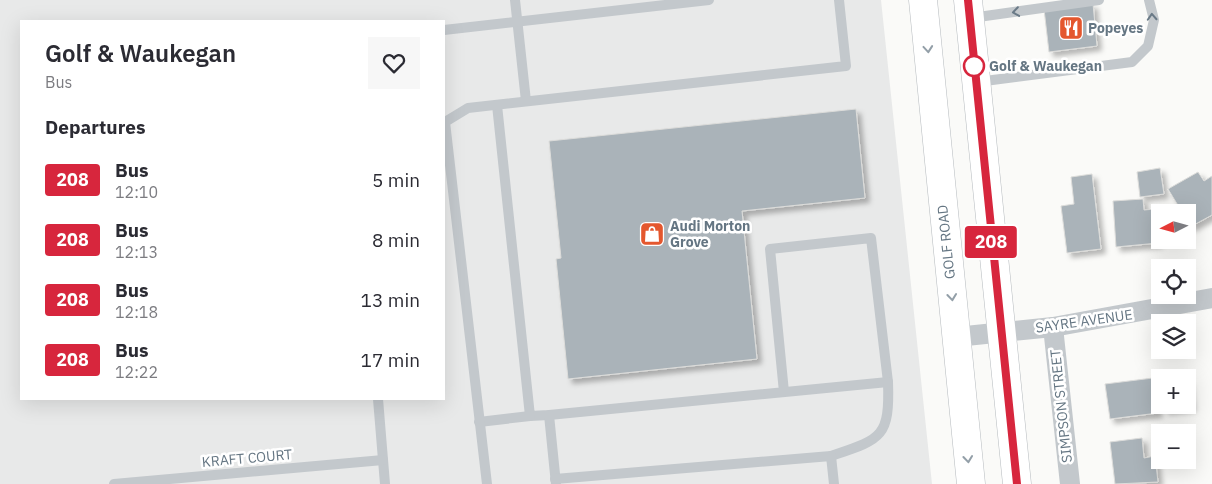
<!DOCTYPE html>
<html lang="en">
<head>
<meta charset="utf-8">
<style>
	:root { --surface:#fff; --page:#f7f7f7; --text:#2b2b33; --muted:#7c7c81 }
	body { margin:0; font-family:"IBM Plex Sans",sans-serif; background:var(--page); color:var(--text); height:100vh; display:flex; flex-direction:column; font-size:19px; white-space:nowrap }
	* { box-sizing:border-box; margin:0 }
	p { font-size:16px; color:var(--muted) }
	.icon { flex:none; width:28px; height:28px; fill:none; stroke:currentColor; stroke-width:2; stroke-linecap:round; stroke-linejoin:round }
	.map { position:relative; flex:1; overflow:hidden }
	.sheet { position:absolute; left:20px; top:20px; width:425px; height:380px; display:flex; flex-direction:column; background:var(--surface); border-radius:0px; box-shadow:0 5px 20px #0002 }
	.sheet>* { flex:none }
	.badge { padding:0 10px; border-radius:4px; font-size:18px; line-height:32px }
	.needle { width:32px; rotate:264deg }
	.tools { position:absolute; left:1151px; top:204px; display:grid; gap:10px }
	.tools a { display:grid; place-items:center; width:45px; height:45px; border-radius:0px; background:var(--surface); box-shadow:0 5px 20px #0002; font-size:25px }
	.map>.badge { position:absolute; translate:-50% -50%; box-shadow:0 0 0 2px #fff }
	h2 { padding:0 25px; font-size:19px; line-height:45px }
	.round { display:grid; place-items:center; flex:none; width:52px; height:52px; border-radius:0px; background:var(--page) }
	.head { display:flex; align-items:center; justify-content:space-between; height:85px; padding:0 25px }
	h1 { font-size:24px; font-weight:600; line-height:38px }
	ul { padding:0; list-style:none }
	li { display:flex; align-items:center; gap:15px; height:60px; padding:0 25px }
	li div { flex:1 }
	li b { display:block; font-size:19px }
	li em { font-style:normal }
	li .badge { min-width:55px; font-weight:700; text-align:center }
	.map>svg:first-child { display:block }
	.built { fill:#e8e9e9; fill-rule:evenodd }
	.building { fill:#aab3b9; stroke:#dcdcda; filter:url(#shadow) }
	.lines { fill:none; stroke-linecap:round; stroke-linejoin:round }
	.primary-casing { stroke:#b5babe; stroke-width:29 }
	.lane { stroke:#c3c8cc; stroke-width:10 }
	.street { stroke:#c3c8cc; stroke-width:20 }
	.primary { stroke:#fff; stroke-width:28 }
	.oneway { stroke:#6a7a87 }
	.oneway2 { stroke:#939fa8 }
	.line-casing { stroke:#fff; stroke-width:11 }
	.line { stroke:#d7263d; stroke-width:8 }
	.stop-dot { fill:#fff; stroke:#d7263d; stroke-width:2.5 }
	.labels { text-anchor:middle; dominant-baseline:central; stroke-width:5; stroke-linejoin:round; paint-order:stroke }
	.poi-label { font-size:14px; font-weight:bold; fill:#657683; stroke:#fff; text-anchor:start }
	.stop-label { font-size:14px; font-weight:bold; fill:#657683; stroke:#fff; text-anchor:start }
	.street-label { font-size:14px; fill:#657683; stroke:#fff }
</style>
</head>
<body>
<div class="map">
<svg width="1212" height="484" viewBox="0 0 1212 484">
	<defs>
		<filter id="shadow"><feDropShadow dx="4.5" dy="4.5" stdDeviation="2.5" flood-color="#0004"/></filter>
	</defs>
	<rect width="100%" height="100%" fill="#fafaf8"/>
	<path class="built" d="M0 0H881L932 484H0ZM21 21H444V399H21Z"/>
	<g class="building">
		<path d="M1093 4 1097 46 1049 52 1044 9Z"/>
		<path d="M856 109 865 198 742 211 757 359 568 379 556 259 561 258 549 141Z"/>
		<path d="M1160 168 1164 194 1140 197 1137 172Z"/>
		<path d="M1198 172 1204 181 1212 176V215L1190 227 1188 223V212H1182L1168 189Z"/>
		<path d="M1092 174 1101 249 1067 253 1061 206 1074 204 1071 177Z"/>
		<path d="M1143 199 1144 210 1155 209 1158 243 1116 247 1113 201Z"/>
		<path d="M1153 378 1158 413 1110 419 1105 384Z"/>
		<path d="M1188 381 1191 407 1164 410V405H1188Z"/>
		<path d="M1142 438 1144 458 1155 456 1158 482 1115 484 1110 442Z"/>
	</g>
	<g class="lines">
		<defs>
			<g id="primary">
				<path d="M923 0 971 484"/>
				<path d="M968 0 1017 484"/>
			</g>
		</defs>
		<use href="#primary" class="primary-casing"/>
		<g class="lane">
			<path d="M515 0 526 101"/>
			<path d="M971 18 1099 0"/>
			<path d="M444 30 709 0"/>
			<path d="M977 82 1132 62 1148 46 1154 20 1149 0"/>
			<path d="M497 105 530 416 549 415 888 382 871 238 770 249 784 392"/>
			<path d="M378 399 385 484"/>
			<path d="M549 415 556 484"/>
			<path d="M479 422 530 416"/>
			<path d="M831 456C881 439 890 438 888 382"/>
			<path d="M555 479 831 456 834 484"/>
			<path d="M114 484 383 460"/>
			<path d="M487 484 445 122 468 108 846 66 839 0"/>
		</g>
		<g class="street">
			<path d="M1053 327 1070 484"/>
			<path d="M956 337 1053 327 1212 298"/>
		</g>
		<use href="#primary" class="primary"/>
	</g>
	<defs><path id="oneway-chevron" d="M-2-3.5L2.5 0L-2 3.5" fill="none" stroke-width="1.6" stroke-linecap="round" stroke-linejoin="round" transform="scale(1.25)"/></defs>
	<g class="oneway">
		<use href="#oneway-chevron" transform="translate(1016 12) rotate(172)"/>
		<use href="#oneway-chevron" transform="translate(1152 17) rotate(-93)"/>
	</g>
	<g class="oneway2">
		<use href="#oneway-chevron" transform="translate(928 49) rotate(85)"/>
		<use href="#oneway-chevron" transform="translate(952 297) rotate(84)"/>
		<use href="#oneway-chevron" transform="translate(968 459) rotate(84)"/>
	</g>
	<g class="lines">
		<defs>
			<path id="line" d="M968 0 1017 484"/>
		</defs>
		<use href="#line" class="line-casing"/>
		<use href="#line" class="line"/>
	</g>
	<defs>
		<symbol id="restaurant-square" viewBox="-11 -11 22 22"><rect x="-9" y="-9" width="18" height="18" rx="4" fill="#e4572e" stroke="#fff"/><path d="M-5-6h1v4h1v-4h1v4h1v-4h1v5L-1.5 .5V6h-2V.5L-5-1ZM5-6V6H3V1.5H1.5Q1.5-4 5-6Z" fill="#fff"/></symbol>
		<symbol id="shop-square" viewBox="-11 -11 22 22"><rect x="-9" y="-9" width="18" height="18" rx="4" fill="#e4572e" stroke="#fff"/><path d="M-5-2.5h2.3a2.7 3.5 0 0 1 5.4 0H5L5.5 6h-11ZM-1.5-2.5h3a1.5 2.3 0 0 0-3 0Z" fill="#fff"/></symbol>
	</defs>
	<g fill-rule="evenodd">
		<use href="#restaurant-square" x="1057" y="14" width="28" height="28"/>
		<use href="#shop-square" x="638" y="220" width="28" height="28"/>
	</g>
	<circle class="stop-dot" cx="974" cy="66" r="10"/>
	<g class="labels">
		<g class="poi-label">
			<text x="1088" y="28">Popeyes</text>
			<text x="670" y="226">Audi Morton<tspan x="670" dy="16">Grove</tspan></text>
		</g>
		<g class="stop-label">
			<text x="989" y="66">Golf &amp; Waukegan</text>
		</g>
		<g class="street-label">
			<text transform="translate(946 242) rotate(-96)">GOLF ROAD</text>
			<text transform="translate(1084 321) rotate(-8)">SAYRE AVENUE</text>
			<text transform="translate(1061 406) rotate(-96)">SIMPSON STREET</text>
			<text transform="translate(247 458) rotate(-5)">KRAFT COURT</text>
		</g>
	</g>
</svg>
<div class="tools">
<a><svg class="needle" viewBox="-14 -14 28 28"><path d="M0-13l5 13h-10z" fill="#e53935"/><path d="M0 13l5-13h-10z" fill="#7c7c81"/></svg></a>
<a><svg class="icon" aria-label="locate" viewBox="0 0 24 24"><circle cx="12" cy="12" r="6"/><path d="M12 2v4M12 18v4M2 12h4M18 12h4"/></svg></a>
<a><svg class="icon" aria-label="layers" viewBox="0 0 24 24"><path d="M12 4l9 5-9 5-9-5zM3 14l9 5 9-5"/></svg></a>
<a>+</a>
<a>−</a>
</div>
<b class="badge" style="left:991px;top:242px;background:#d7263d;color:#fff">208</b>
<section class="sheet">
<div class="head"><div><h1>Golf &amp; Waukegan</h1><p>Bus</p></div><a class="round"><svg class="icon" aria-label="heart" viewBox="0 0 24 24"><path d="M12 20l-8-8c-3-5 5-10 8-4 3-6 11-1 8 4z"/></svg></a></div>
<h2>Departures</h2>
<ul>
<li><span class="badge" style="background:#d7263d;color:#fff">208</span><div><b>Bus</b><p>12:10</p></div><em>5 min</em></li>
<li><span class="badge" style="background:#d7263d;color:#fff">208</span><div><b>Bus</b><p>12:13</p></div><em>8 min</em></li>
<li><span class="badge" style="background:#d7263d;color:#fff">208</span><div><b>Bus</b><p>12:18</p></div><em>13 min</em></li>
<li><span class="badge" style="background:#d7263d;color:#fff">208</span><div><b>Bus</b><p>12:22</p></div><em>17 min</em></li>
</ul>
</section>
</div>
</body>
</html>
